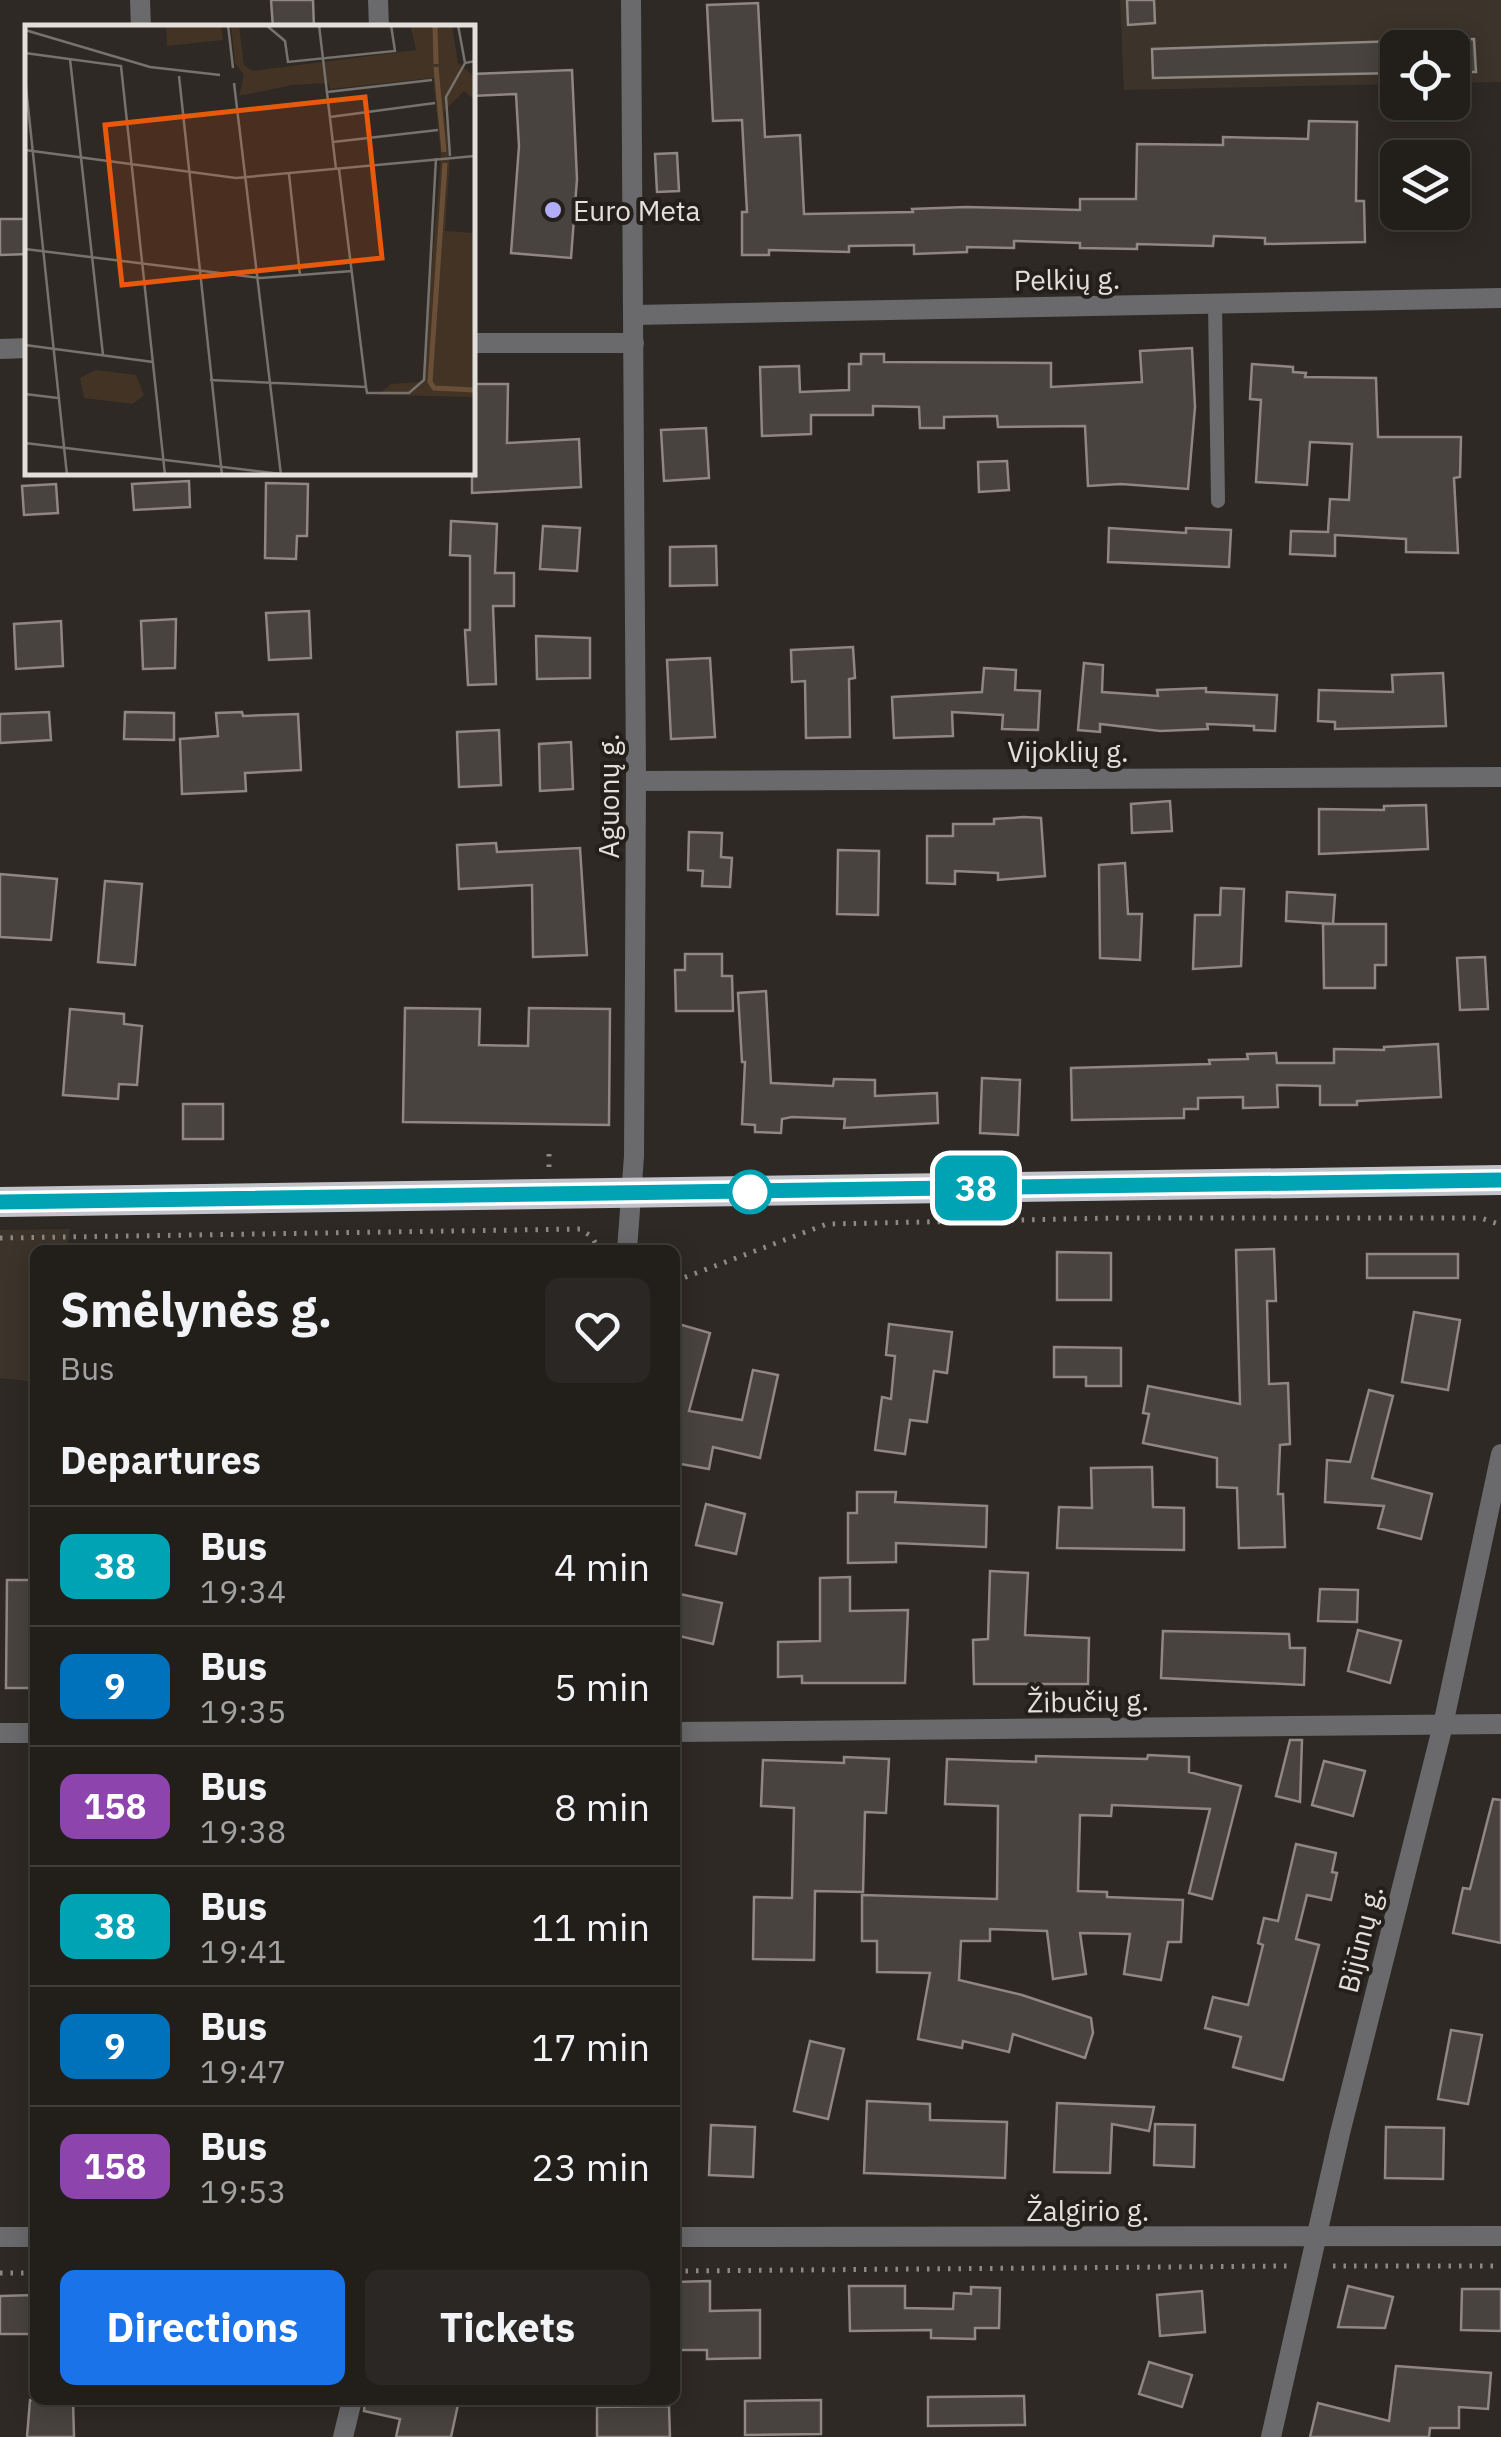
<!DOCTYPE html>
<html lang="en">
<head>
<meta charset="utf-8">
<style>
	:root { --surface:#221f1b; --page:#2a2724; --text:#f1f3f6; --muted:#a2a2a3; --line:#3f3d3a; --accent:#1a73e8 }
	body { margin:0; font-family:"IBM Plex Sans",sans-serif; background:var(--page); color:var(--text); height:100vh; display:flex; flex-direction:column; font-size:38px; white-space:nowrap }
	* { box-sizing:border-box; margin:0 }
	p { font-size:32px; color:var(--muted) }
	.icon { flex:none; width:55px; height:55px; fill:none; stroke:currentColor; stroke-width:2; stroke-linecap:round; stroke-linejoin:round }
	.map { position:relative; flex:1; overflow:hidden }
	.side { position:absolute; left:30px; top:1245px; width:650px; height:1160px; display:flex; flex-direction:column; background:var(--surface); border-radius:15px; box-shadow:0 5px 25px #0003,0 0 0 2px var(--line) }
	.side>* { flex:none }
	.badge { padding:0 20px; border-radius:15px; font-size:35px; line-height:65px }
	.controls { position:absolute; left:1380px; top:30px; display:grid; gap:20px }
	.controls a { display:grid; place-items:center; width:90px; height:90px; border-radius:15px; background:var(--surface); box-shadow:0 5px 25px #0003,0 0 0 2px var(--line); font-size:50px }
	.map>.badge { position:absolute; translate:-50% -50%; box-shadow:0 0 0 5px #fff }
	h2 { padding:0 30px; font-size:38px; line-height:90px }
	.round { display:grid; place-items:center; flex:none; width:105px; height:105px; border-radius:15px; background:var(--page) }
	.overview { display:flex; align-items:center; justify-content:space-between; height:170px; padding:0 30px }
	h1 { font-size:48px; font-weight:700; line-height:75px }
	.primary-button { display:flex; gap:20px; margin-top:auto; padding:20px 30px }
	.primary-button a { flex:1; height:115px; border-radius:15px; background:var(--accent); color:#fff; font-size:40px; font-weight:700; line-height:115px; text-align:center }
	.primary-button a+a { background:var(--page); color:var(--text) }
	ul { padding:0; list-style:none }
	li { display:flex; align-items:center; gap:30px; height:120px; padding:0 30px; border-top:2px solid var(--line) }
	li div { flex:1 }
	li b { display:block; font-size:38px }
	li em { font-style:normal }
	li .badge { min-width:110px; font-weight:700; text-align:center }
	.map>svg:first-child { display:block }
	.built { fill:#3c332a }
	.building { fill:#48433e; stroke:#8e8782; stroke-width:2.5 }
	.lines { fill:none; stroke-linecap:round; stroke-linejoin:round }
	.path { stroke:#8d8a85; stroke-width:5; stroke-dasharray:2.5 8; stroke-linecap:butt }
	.lane { stroke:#6a6a6d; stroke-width:14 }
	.street { stroke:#6a6a6d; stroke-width:20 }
	.highway { stroke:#c3c3cb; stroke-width:30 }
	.line-casing { stroke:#fff; stroke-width:22 }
	.line { stroke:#00a3b4; stroke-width:15 }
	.poi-dot { fill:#b2adf9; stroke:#241f1b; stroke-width:4 }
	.stop-dot { fill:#fff; stroke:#00a3b4; stroke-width:5 }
	.labels { text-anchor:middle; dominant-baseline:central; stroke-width:8; stroke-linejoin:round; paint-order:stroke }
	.poi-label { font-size:28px; fill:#e3e0dc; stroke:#241f1b; text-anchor:start }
	.street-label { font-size:28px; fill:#e3e0dc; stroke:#241f1b }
	.inset-river { fill:none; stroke:#694f38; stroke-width:5 }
	.inset-road { fill:none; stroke:#76726e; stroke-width:2.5 }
	.view { fill:#e8590c; fill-opacity:0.15; stroke:#e8590c; stroke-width:5 }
	.inset-edge { fill:none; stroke:#e3e0dc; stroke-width:5 }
</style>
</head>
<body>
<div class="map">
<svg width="1501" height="2437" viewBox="0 0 1501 2437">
	<rect width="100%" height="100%" fill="#2e2924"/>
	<g class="built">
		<path d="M1120 0H1501V82L1453 83 1452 48H1398L1397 84 1124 90Z"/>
		<path d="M70 1229 67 1250H35V1382L0 1378V1230Z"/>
	</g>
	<g class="building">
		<path d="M271 0H313L314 28H273Z"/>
		<path d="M1127 0H1154L1155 23 1128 25Z"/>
		<path d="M758 3 765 137 800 135 804 214 913 212 912 209 966 207 1080 210V199H1136L1137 144 1223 145V137L1308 139 1309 121 1357 122 1356 201H1364L1365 242 1265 244V238L1214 236 1213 246 1137 244V249L1080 248V243L1014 241V248L967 247V252L914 254V245L849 246V252L769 250V255H742V212H747L742 120 713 121 707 5Z"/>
		<path d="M1474 39 1476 72H1452V40Z"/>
		<path d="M1398 41V73L1153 78 1152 49Z"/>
		<path d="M572 70 577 179 571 258 511 253 519 146 516 94 472 96V74Z"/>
		<path d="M677 153 679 191 657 192 655 154Z"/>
		<path d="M0 219H28V254L0 255Z"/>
		<path d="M1192 348 1195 407 1188 489 1121 484 1088 486 1085 426 998 427 997 416 944 417V428H920L919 407 873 406V415H811V434L762 436 760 367 799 366 800 392 849 390V364H861V354H884V362L1051 363V387L1142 382 1140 351Z"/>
		<path d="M1252 364 1293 367V372L1306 373 1305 377 1376 378 1378 437H1461L1460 477 1454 478 1458 553 1406 552V539L1335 535V556L1290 554 1291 531 1328 532 1330 499 1349 500 1352 444 1310 442 1307 485 1256 482 1261 400 1250 399Z"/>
		<path d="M472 384H508L507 443 579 439 581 487 472 493Z"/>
		<path d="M706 428 709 478 664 481 661 430Z"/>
		<path d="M1007 461 1009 490 979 492 978 462Z"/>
		<path d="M189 481 190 507 134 510 132 484Z"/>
		<path d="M266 483 308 484 307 536H297L296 559 265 558Z"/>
		<path d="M56 484 58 513 24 515 22 486Z"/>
		<path d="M451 521 497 524 495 573H514V606H493L496 684 468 685 465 630H470V556L450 555Z"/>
		<path d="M543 526 580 528 577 571 540 569Z"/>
		<path d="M1109 528 1186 533V528L1231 530 1229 567 1108 562Z"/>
		<path d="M716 546 717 585 670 586V547Z"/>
		<path d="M309 611 311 658 269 660 266 613Z"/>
		<path d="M176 619 175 668 143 669 141 621Z"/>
		<path d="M61 621 63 666 16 669 14 624Z"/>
		<path d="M536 636 590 638V678L537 679Z"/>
		<path d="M853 647 855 678 849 679 850 737 806 738 805 681 792 682 791 650Z"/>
		<path d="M710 658 715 737 671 739 667 660Z"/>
		<path d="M1084 663 1103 665 1102 692 1158 696 1157 690 1206 688V692L1277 695 1275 731 1254 730V726L1207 724 1208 729 1160 731 1100 724V732L1078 730Z"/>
		<path d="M984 668 1016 670 1015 690 1040 691 1038 730 1002 729 1003 715 952 712 953 736 894 738 892 697 982 692Z"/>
		<path d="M1443 673 1446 726 1335 729V722L1318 721 1319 690 1393 692 1392 675Z"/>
		<path d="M49 712 51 740 0 743V714Z"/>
		<path d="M125 712 174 713V740L124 739Z"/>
		<path d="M242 712 243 716 298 714 301 770 245 773 246 791 182 794 180 739 218 736 216 713Z"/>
		<path d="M499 730 501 785 459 787 457 732Z"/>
		<path d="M571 742 573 789 540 791 539 744Z"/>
		<path d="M1170 801 1172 831 1132 833 1131 804Z"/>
		<path d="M1426 805 1428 849 1319 854V809L1384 810V806Z"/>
		<path d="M1024 817 1041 818 1045 876 998 880V873L955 871V884L927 883V836H953V824H994V819Z"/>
		<path d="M689 832 722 833 721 857 732 858 730 887 702 886 703 871 688 870Z"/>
		<path d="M496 843 497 852 580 848 587 955 533 957 532 885 459 889 457 845Z"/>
		<path d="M838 850 879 851 878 915 837 914Z"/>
		<path d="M1125 863 1128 914H1142L1140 960 1100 958 1099 865Z"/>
		<path d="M0 874 57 879 51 940 0 937Z"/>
		<path d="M105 881 142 884 135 965 98 962Z"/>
		<path d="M1221 888 1244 889 1241 966 1193 969 1195 915H1220Z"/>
		<path d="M1287 892 1335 895 1333 924 1286 921Z"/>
		<path d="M1323 924H1386V965H1375V988H1324Z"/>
		<path d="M685 954H722V976H732L733 1011H676L675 970H685Z"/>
		<path d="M1485 957 1488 1009 1460 1010 1457 958Z"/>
		<path d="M766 991 771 1083 833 1086 834 1079 875 1080V1096L937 1093 938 1123 844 1128 845 1119 792 1117 782 1119 781 1133 755 1132V1125L742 1124 745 1062H742L738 993Z"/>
		<path d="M405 1008 480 1009 479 1045 528 1046 529 1008 610 1009 609 1125 403 1122Z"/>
		<path d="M70 1009 124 1014V1024L142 1026 137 1085 119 1084 118 1099 63 1095Z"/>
		<path d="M1438 1044 1441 1097 1357 1101V1105H1320V1086L1277 1085 1278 1107 1243 1108V1097L1198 1098V1109H1184V1118L1072 1120 1071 1068 1210 1064 1209 1060 1248 1059 1247 1054 1276 1053 1277 1063H1334V1049L1384 1050V1047Z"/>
		<path d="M982 1078 1020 1080 1018 1135 980 1133Z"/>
		<rect x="183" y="1104" width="40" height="35"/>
		<path d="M1274 1249 1276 1301H1267L1269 1384 1288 1383 1290 1444 1280 1445 1278 1494H1283L1285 1547 1239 1548 1237 1488 1217 1487V1458L1143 1443 1149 1414 1143 1413 1148 1386 1240 1404 1236 1250Z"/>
		<path d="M1057 1252 1111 1253V1300H1057Z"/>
		<rect x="1367" y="1254" width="91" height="24"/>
		<path d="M1414 1312 1460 1320 1448 1390 1402 1382Z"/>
		<path d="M675 1323 710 1333 689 1411 742 1420 753 1370 778 1375 760 1458 713 1447 709 1469 675 1463Z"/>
		<path d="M889 1324 952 1332 947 1373 934 1371 927 1422 910 1420 905 1454 875 1450 882 1397 891 1399 895 1356 886 1355Z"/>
		<path d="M1054 1347 1121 1348V1386H1086V1377H1054Z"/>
		<path d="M1369 1390 1393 1396 1372 1478 1432 1494 1421 1539 1378 1528 1384 1506 1325 1502 1327 1460 1350 1462Z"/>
		<path d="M1152 1467 1153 1507 1184 1508V1550L1057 1548 1059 1507 1092 1508 1091 1468Z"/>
		<path d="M857 1492H896L895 1502 987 1506 986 1547 896 1543V1562L848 1563V1513H857Z"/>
		<path d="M706 1504 745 1514 736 1554 696 1545Z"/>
		<path d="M990 1571 1028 1573 1025 1635 1089 1638 1088 1684H974L973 1640 988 1639Z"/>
		<path d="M850 1577V1611L908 1610 905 1683H802V1676L778 1677V1642L820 1641V1578Z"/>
		<path d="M7 1580H35V1688H6Z"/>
		<path d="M1320 1589 1358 1590 1357 1622 1318 1621Z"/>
		<path d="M675 1593 722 1603 713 1644 675 1635Z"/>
		<path d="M1358 1630 1401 1641 1390 1683 1348 1671Z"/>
		<path d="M1163 1631 1289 1634 1290 1648H1305L1304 1685 1161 1678Z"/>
		<path d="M1290 1740H1302L1300 1802 1276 1796Z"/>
		<path d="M1148 1755 1189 1757V1772L1241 1786 1212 1899 1189 1893 1210 1809 1112 1805 1111 1816 1080 1815 1078 1891 1107 1892V1897L1183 1900 1181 1942H1168L1161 1980 1124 1974 1130 1934 1080 1933 1086 1974 1053 1979 1047 1931 990 1929V1941H961L959 1980 1022 1995 1091 2018 1093 2033 1085 2058 1013 2034 1009 2052 963 2041 962 2048 918 2039 930 1973 877 1972V1941H862V1895L997 1899 998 1806 945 1804 947 1759 1036 1762V1756L1147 1759Z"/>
		<path d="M844 1757 889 1759 886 1813 865 1812 863 1892 815 1891 814 1960 753 1959 754 1897 792 1898 794 1808 761 1806 763 1760 844 1763Z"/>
		<path d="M1324 1761 1365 1771 1353 1816 1312 1805Z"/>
		<path d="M1493 1799 1501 1800V1943L1453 1933 1463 1888 1470 1889Z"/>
		<path d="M1296 1844 1336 1853 1332 1872 1337 1873 1331 1900 1307 1895 1296 1939 1319 1945 1283 2080 1233 2067 1241 2037 1205 2028 1213 1997 1248 2005 1263 1945 1258 1943 1264 1918 1278 1921Z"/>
		<path d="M1451 2030 1482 2035 1468 2104 1438 2099Z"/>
		<path d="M810 2041 844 2049 828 2119 794 2111Z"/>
		<path d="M867 2101 930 2104V2120L1007 2122 1005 2178 864 2173Z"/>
		<path d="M1057 2103 1103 2105 1154 2107 1149 2131 1112 2124 1110 2173 1054 2172Z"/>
		<path d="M1155 2124 1195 2125 1194 2167 1154 2165Z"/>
		<path d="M711 2125 755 2127 753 2177 709 2175Z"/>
		<path d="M1386 2127 1444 2128 1443 2179 1385 2178Z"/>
		<path d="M710 2281V2311L760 2310V2358L707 2359V2350H675V2282Z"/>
		<path d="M849 2286H905V2308L953 2309 954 2293 971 2294V2287L1000 2288 999 2328H975V2339L931 2338V2330L850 2331Z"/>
		<path d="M1348 2286 1393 2297 1385 2328 1338 2327Z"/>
		<path d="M1462 2289H1501V2331L1461 2330Z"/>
		<path d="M1202 2291 1205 2332 1160 2336 1157 2295Z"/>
		<path d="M35 2295V2334H0V2296Z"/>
		<path d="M1149 2362 1192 2375 1182 2407 1139 2394Z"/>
		<path d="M1396 2366 1491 2373 1488 2409 1459 2407V2428H1430L1429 2437H1310L1318 2403 1389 2421Z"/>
		<path d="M1024 2396 1025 2425 928 2426V2397Z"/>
		<path d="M30 2400H73L74 2437H27Z"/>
		<path d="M365 2400H459L451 2437H396L400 2419 364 2411Z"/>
		<path d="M821 2400V2434L745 2435V2401Z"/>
		<path d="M669 2406 670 2437H597V2407Z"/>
	</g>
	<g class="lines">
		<g class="path">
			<path d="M549 1167V1150"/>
			<path d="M0 1238 580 1229 592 1237 599 1250"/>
			<path d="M675 1281 827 1224 1115 1218H1481L1501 1225"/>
			<path d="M1333 2266H1501"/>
			<path d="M675 2271 1287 2266"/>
			<path d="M0 2273H35"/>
		</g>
		<path class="lane" d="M1215 304 1218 501"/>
		<g class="street">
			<path d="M140 0 141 28"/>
			<path d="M378 0 379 28"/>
			<path d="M634 315 1501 298"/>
			<path d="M472 343H634"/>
			<path d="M0 349 28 348"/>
			<path d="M636 781 1501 777"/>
			<path d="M627 1250 634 1156 636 781 631 0"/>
			<path d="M675 1732 1501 1724"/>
			<path d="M0 1733H35"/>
			<path d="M0 2237H35"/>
			<path d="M675 2237 1501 2236"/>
			<path d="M343 2437 352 2400"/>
			<path d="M1271 2437 1340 2133 1443 1725 1501 1454"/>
		</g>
		<path class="highway" d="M0 1202 1501 1180"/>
	</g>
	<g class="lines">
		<defs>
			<path id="line" d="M0 1202 1501 1180"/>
		</defs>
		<use href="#line" class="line-casing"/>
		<use href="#line" class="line"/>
	</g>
	<circle class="poi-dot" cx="553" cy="210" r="10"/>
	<circle class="stop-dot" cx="750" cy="1192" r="20"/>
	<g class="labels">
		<g class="poi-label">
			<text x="573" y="210">Euro Meta</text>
		</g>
		<g class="street-label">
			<text transform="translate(1067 279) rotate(-1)">Pelkių g.</text>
			<text x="1068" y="751">Vijoklių g.</text>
			<text transform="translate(608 796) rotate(-90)">Aguonų g.</text>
			<text transform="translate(1088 1701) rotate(-1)">Žibučių g.</text>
			<text transform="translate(1360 1939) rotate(-76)">Bijūnų g.</text>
			<text x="1088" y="2210">Žalgirio g.</text>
		</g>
	</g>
	<g transform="translate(25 25)">
		<rect width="450" height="450" fill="#2e2924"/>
		<path d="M141 0H196L198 15 142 21ZM206 0H214L219 40 228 46 391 25 385 0H427L433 38 450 52V75L439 66 419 86 425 132 420 206 450 208V372L353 370 366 359 397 357 416 132 408 53 305 64 303 58 267 60 214 71 219 50 210 38ZM71 345 111 350 119 370 108 379 59 373 55 353Z" fill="#433324"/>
		<path class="inset-river" d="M410 0 411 39M411 42 419 127M420 138 405 357 409 363 450 365"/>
		<path class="inset-road" d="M203 0 208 43M241 0 260 16 263 37 370 26 366 0M294 0 311 144M433 0 440 38M0 5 125 42 195 50M0 28 96 41 140 450M45 34 78 330M154 51 197 450M0 53 42 450M209 58 256 450M302 67 407 55M305 92 410 78M308 117 413 105M0 125 211 153 450 131M425 131 421 72 440 38 450 36M264 149 275 250M0 224 236 253 327 246M0 320 128 337M185 355 341 362 314 144M341 362 342 368H384L399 355 411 133M0 369 33 373M0 418 256 449"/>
		<path class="view" d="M340 72 357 233 97 260 80 100Z"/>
		<rect width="450" height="450" class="inset-edge"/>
	</g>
</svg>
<div class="controls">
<a><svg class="icon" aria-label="locate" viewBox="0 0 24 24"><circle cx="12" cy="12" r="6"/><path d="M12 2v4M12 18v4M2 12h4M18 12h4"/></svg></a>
<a><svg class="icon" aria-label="layers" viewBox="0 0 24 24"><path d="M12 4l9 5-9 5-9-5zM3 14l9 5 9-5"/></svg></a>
</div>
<b class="badge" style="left:976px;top:1188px;background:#00a3b4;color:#fff">38</b>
<section class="side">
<div class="overview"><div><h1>Smėlynės g.</h1><p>Bus</p></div><a class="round"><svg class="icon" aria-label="heart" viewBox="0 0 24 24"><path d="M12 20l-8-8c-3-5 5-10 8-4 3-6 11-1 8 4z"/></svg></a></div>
<h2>Departures</h2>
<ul>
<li><span class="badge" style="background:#00a3b4;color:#fff">38</span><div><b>Bus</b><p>19:34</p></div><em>4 min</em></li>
<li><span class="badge" style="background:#0072bc;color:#fff">9</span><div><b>Bus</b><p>19:35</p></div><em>5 min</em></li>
<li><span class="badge" style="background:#8e44ad;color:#fff">158</span><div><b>Bus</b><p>19:38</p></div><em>8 min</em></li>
<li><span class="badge" style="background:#00a3b4;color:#fff">38</span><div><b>Bus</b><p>19:41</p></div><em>11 min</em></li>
<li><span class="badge" style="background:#0072bc;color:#fff">9</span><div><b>Bus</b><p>19:47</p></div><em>17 min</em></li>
<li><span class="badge" style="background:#8e44ad;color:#fff">158</span><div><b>Bus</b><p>19:53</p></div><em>23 min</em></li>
</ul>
<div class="primary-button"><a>Directions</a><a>Tickets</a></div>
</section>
</div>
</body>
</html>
